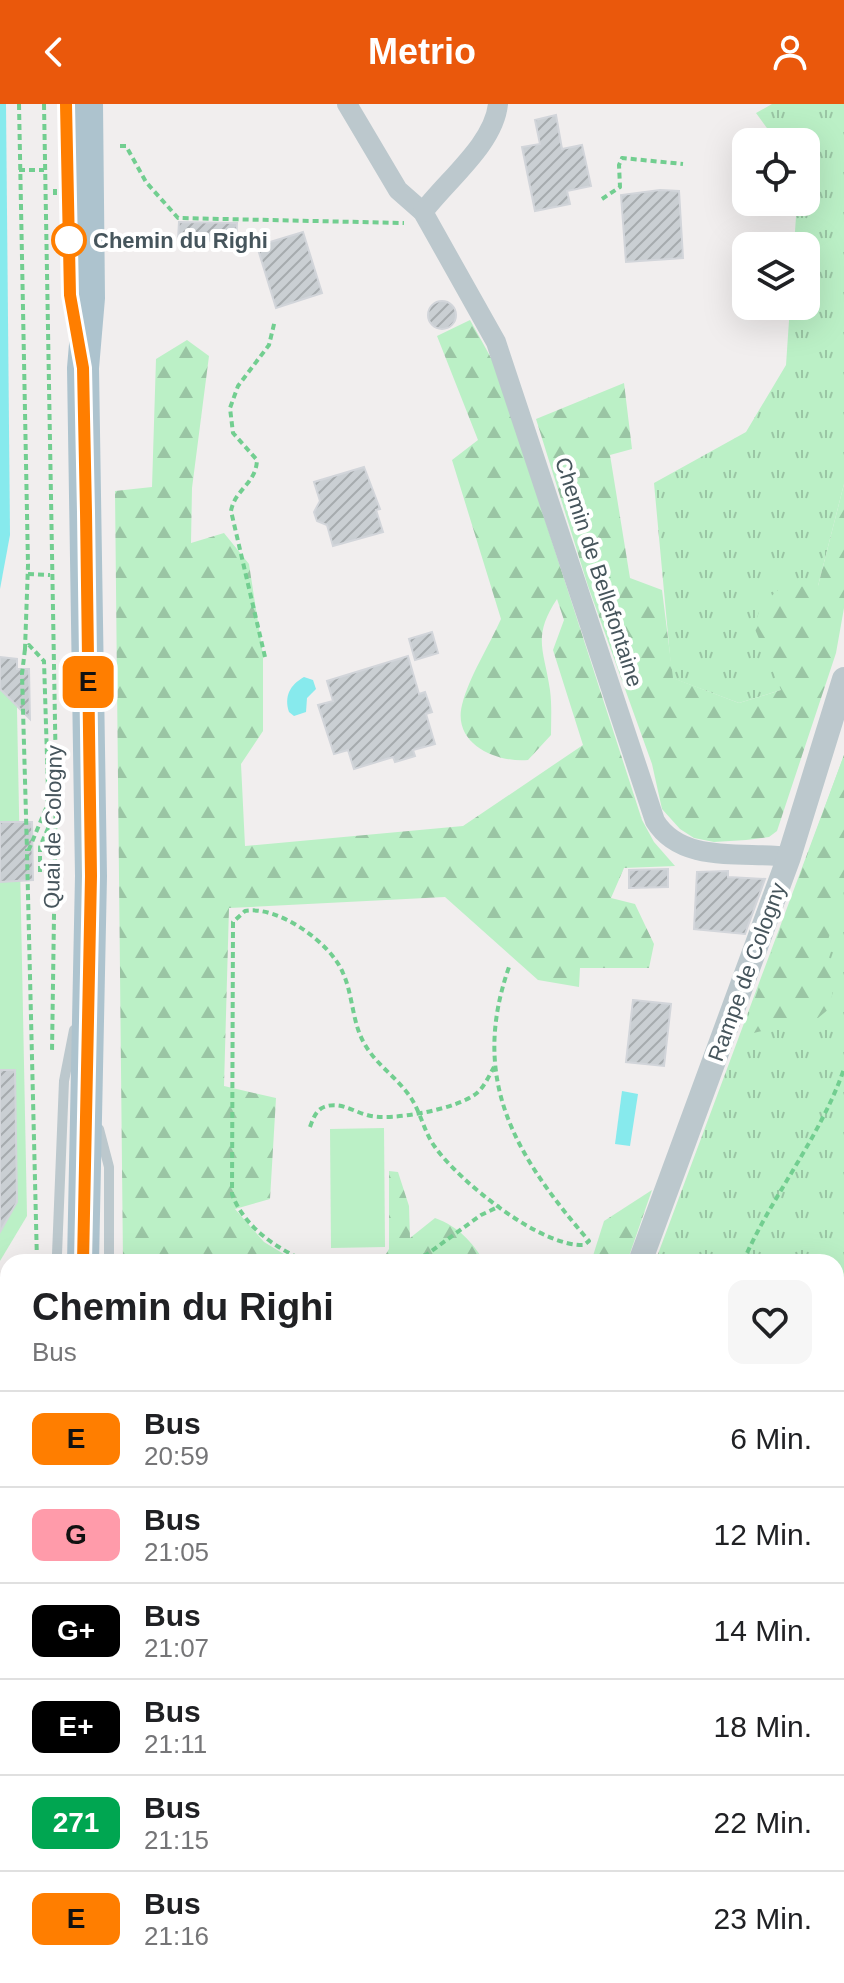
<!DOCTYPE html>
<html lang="de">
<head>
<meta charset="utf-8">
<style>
	:root { --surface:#fff; --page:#f6f6f6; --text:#202124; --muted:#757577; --line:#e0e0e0; --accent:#ea580c }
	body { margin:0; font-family:Arial,sans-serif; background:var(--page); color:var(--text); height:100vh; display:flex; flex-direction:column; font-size:30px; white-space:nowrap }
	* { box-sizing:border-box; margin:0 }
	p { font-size:26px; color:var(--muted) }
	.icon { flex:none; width:44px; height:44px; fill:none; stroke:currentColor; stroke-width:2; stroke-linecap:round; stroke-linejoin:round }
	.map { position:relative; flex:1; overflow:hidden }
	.panel { position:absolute; left:0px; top:1150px; width:844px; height:730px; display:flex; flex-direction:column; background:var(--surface); border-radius:24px 24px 0 0; box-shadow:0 8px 32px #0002 }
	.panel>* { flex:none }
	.badge { padding:0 16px; border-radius:12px; font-size:28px; line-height:52px }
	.buttons { position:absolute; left:732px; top:24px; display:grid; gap:16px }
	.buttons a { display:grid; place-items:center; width:88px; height:88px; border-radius:16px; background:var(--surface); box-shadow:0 8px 32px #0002; font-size:40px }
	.map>.badge { position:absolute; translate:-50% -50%; box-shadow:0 0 0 4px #fff }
	.round { display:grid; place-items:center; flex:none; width:84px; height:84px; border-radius:16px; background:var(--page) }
	.overview { display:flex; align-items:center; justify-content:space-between; height:136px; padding:0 32px }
	h1 { font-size:38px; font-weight:700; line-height:60px }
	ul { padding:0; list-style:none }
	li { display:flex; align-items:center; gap:24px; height:96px; padding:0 32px; border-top:2px solid var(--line) }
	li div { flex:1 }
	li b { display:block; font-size:30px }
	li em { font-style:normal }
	li .badge { min-width:88px; font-weight:700; text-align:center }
	header { display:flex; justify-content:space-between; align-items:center; height:104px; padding:0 32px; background:var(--accent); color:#fff; font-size:36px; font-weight:700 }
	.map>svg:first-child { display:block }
	.grass { fill:url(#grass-tufts) }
	.forest { fill:url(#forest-firs) }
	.pitch { fill:#bbf0c6 }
	.water { fill:#87eaed }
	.building { fill:url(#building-hatch); stroke:#d2d5da; stroke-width:2 }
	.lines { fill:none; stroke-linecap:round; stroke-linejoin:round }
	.path { stroke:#72ce90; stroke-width:4; stroke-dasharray:6 4; stroke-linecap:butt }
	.service { stroke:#bcc8cd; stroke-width:10 }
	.minor { stroke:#bcc8cd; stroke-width:20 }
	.tertiary { stroke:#bcc8cd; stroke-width:24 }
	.primary { stroke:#adc3ce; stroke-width:32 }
	.line-casing { stroke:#fff; stroke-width:18 }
	.line { stroke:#ff7e00; stroke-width:12 }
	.stop-dot { fill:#fff; stroke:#ff7e00; stroke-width:4 }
	.labels { text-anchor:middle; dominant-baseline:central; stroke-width:8; stroke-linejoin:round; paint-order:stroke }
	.stop-label { font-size:22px; font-weight:bold; fill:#46555c; stroke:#fff; text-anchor:start }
	.street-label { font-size:22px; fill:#46555c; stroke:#fff }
</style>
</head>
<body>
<header><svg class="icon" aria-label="back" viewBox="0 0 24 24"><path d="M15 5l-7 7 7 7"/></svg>Metrio<svg class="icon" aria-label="person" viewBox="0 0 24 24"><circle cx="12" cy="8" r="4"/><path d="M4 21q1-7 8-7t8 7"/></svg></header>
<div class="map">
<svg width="844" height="1879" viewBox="0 0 844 1879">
	<defs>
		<pattern id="grass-tufts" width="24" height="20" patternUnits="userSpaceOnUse" patternTransform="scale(2)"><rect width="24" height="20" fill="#bbf0c6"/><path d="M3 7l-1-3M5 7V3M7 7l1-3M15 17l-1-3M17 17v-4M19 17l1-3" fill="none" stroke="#9ac5a4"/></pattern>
		<pattern id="forest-firs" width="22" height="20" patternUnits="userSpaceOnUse" patternTransform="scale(2)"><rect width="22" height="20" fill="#bbf0c6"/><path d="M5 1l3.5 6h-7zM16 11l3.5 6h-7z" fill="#9ac5a4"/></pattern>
		<pattern id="building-hatch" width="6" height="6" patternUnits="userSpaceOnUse" patternTransform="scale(2)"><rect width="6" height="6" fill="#cacfd3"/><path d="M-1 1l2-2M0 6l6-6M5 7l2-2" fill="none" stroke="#a6abae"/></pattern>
	</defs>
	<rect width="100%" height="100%" fill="#f1eeee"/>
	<g class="grass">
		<path d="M772 0H844V380L818 482 781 586 739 599 672 574 654 379 746 328 786 261 790 202H806V142H794L797 98H806V38H777L756 9Z"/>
		<path d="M844 651V1604L836 1593V1158H655Z"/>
	</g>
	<g class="forest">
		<path d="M470 216 495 261 642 716 654 738 675 762 624 764 611 794 635 800 654 840 649 864H580L579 883 538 876 445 793 229 804 224 982 276 994 270 1095 235 1105 264 1138 297 1158H123L115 387 152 383 156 255 187 236 209 252 192 384 191 439 224 429 249 460 263 551V627L241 660 245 742 463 722 583 641 553 546 564 516 557 495C532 533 544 545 550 586 552 601 551 616 551 631L528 656C499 659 452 641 462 601 469 573 489 542 501 515L452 356 478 336 437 232Z"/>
		<path d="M624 279 632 345 610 351 630 474 662 486 673 574 739 599 781 586 754 523 761 502 781 483 818 482 844 380V504L836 549 777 727 769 733 746 736 714 738 694 734 680 725 662 705 652 660 588 482 536 315Z"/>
		<path d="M844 651V787L827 839 833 885 830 904 818 914 741 932Z"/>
		<path d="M389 1067 398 1068 409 1102 410 1134 435 1114C459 1123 471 1137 485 1158H381L389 1145Z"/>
		<path d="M652 1086 627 1158H591L604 1117Z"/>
	</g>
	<g class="pitch">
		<path d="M0 554 16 555 27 1112 0 1157Z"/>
		<path d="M384 1024 385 1143 331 1144 330 1025Z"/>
	</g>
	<g class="water">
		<path d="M0 0H6L10 431 0 485Z"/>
		<path d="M304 573 313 576 316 585 307 594 306 608 294 612 289 608C284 592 290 581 304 573Z"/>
		<path d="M622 987 638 990 630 1042 615 1040Z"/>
	</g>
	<g class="building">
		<path d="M556 11 562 45 582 41 591 82 567 87 570 100 535 107 522 43 540 40 535 16Z"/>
		<path d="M660 86 679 87 683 154 626 158 621 91Z"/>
		<path d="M179 118 237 119 236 137 178 136Z"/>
		<path d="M303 128 322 189 276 204 257 142Z"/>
		<circle cx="442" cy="211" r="14"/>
		<path d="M364 363 380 405 376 406 383 428 333 442 327 421 317 417 314 408 320 397 314 378Z"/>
		<path d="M432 528 438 549 415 556 409 535Z"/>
		<path d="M408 552 419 590 425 588 432 608 426 610 435 640 413 646 415 652 395 658 393 653 354 665 348 646 334 650 318 601 333 597 327 577Z"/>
		<path d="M0 553 17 555V565H29L30 615 0 585Z"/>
		<path d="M0 718H32L33 776 0 778Z"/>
		<path d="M668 765V783L629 784V766Z"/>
		<path d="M728 767V773L765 775 745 830 694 825 697 768Z"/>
		<path d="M633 896 671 900 664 962 626 958Z"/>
		<path d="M0 966H15L17 1098 0 1128Z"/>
	</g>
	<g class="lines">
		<g class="path">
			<path d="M19 0 28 461 25 545 29 541 44 557 48 685 47 702 27 750 37 1158"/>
			<path d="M44 0 56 674 52 948"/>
			<path d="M120 42H126L146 78 178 114 404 119"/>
			<path d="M19 66H44"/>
			<path d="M55 85V94"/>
			<path d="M602 95 620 83 619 61 622 54 683 60"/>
			<path d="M28 470 50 471"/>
			<path d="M25 545 22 570 27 747"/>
			<path d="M265 553 231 407C235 385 256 380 257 356L233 329 230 304 238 282 269 241 275 216"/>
			<path d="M40 768V743L52 715"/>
			<path d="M310 1023C313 1015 316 1006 324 1003 340 997 352 1007 367 1011 390 1018 458 1005 477 989 484 983 489 972 494 963"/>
			<path d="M307 1158C276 1144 244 1123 232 1090L233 818 245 807C278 801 331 839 343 869 353 891 352 918 364 939 376 961 397 973 411 994 421 1009 424 1028 435 1043 459 1077 540 1143 584 1141L589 1137C516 1052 469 977 509 863"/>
			<path d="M384 1158 426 1151 481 1111 500 1102"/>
			<path d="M743 1158C772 1091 820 1034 844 965"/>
			<path d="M836 1494 844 1492"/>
			<path d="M8 1506 4 1521 8 1565"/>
			<path d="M0 1569 8 1565"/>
			<path d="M0 1611 8 1584"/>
			<path d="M0 1803 2 1828"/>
			<path d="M0 1804 8 1785"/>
			<path d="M645 1872 647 1879"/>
			<path d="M750 1872 752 1879"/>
		</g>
		<g class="service">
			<path d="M99 1025 109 1063V1158"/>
			<path d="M57 1150 64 977 74 926"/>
			<path d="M0 1377 8 1371"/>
			<path d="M0 1875 18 1873 30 1879"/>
		</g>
		<g class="minor">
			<path d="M347 0 398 86 423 108 496 238 655 717C682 761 745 747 789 753"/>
			<path d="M423 108C447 76 494 40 498 0"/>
			<path d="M47 1879 49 1872"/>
		</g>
		<g class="tertiary">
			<path d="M640 1158 789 753 844 575"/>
			<path d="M0 1848 8 1853"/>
		</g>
		<g class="primary">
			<path d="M83 1158 91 772 83 264 89 194 87 0"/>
			<path d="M0 1674 8 1652"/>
			<path d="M0 1749 8 1732"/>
		</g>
	</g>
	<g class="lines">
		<defs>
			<path id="line" d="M66 0 70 191 83 264 86 408 91 772 83 1158"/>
		</defs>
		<use href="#line" class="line-casing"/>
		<use href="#line" class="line"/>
	</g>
	<circle class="stop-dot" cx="69" cy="136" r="16"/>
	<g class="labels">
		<g class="stop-label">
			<text x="93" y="136">Chemin du Righi</text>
		</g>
		<g class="street-label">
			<text transform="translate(599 468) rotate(72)">Chemin de Bellefontaine</text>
			<text transform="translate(53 723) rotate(-89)">Quai de Cologny</text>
			<text transform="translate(747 868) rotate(-70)">Rampe de Cologny</text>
		</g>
	</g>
</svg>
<div class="buttons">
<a><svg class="icon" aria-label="locate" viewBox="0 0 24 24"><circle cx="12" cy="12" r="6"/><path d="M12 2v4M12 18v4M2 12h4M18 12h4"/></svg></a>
<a><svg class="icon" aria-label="layers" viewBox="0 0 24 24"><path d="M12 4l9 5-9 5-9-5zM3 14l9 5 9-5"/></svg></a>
</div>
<b class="badge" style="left:88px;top:578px;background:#ff7e00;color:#111">E</b>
<section class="panel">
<div class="overview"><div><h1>Chemin du Righi</h1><p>Bus</p></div><a class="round"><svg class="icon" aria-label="heart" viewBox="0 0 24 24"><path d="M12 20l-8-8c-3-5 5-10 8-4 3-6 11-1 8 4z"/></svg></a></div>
<ul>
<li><span class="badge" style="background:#ff7e00;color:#111">E</span><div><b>Bus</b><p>20:59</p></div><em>6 Min.</em></li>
<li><span class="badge" style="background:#ff9baa;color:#111">G</span><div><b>Bus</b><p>21:05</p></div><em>12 Min.</em></li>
<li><span class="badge" style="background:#000;color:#fff">G+</span><div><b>Bus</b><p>21:07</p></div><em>14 Min.</em></li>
<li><span class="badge" style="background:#000;color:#fff">E+</span><div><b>Bus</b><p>21:11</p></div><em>18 Min.</em></li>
<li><span class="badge" style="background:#00a651;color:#fff">271</span><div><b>Bus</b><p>21:15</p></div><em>22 Min.</em></li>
<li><span class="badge" style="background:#ff7e00;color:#111">E</span><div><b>Bus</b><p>21:16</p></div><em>23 Min.</em></li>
</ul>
</section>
</div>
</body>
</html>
